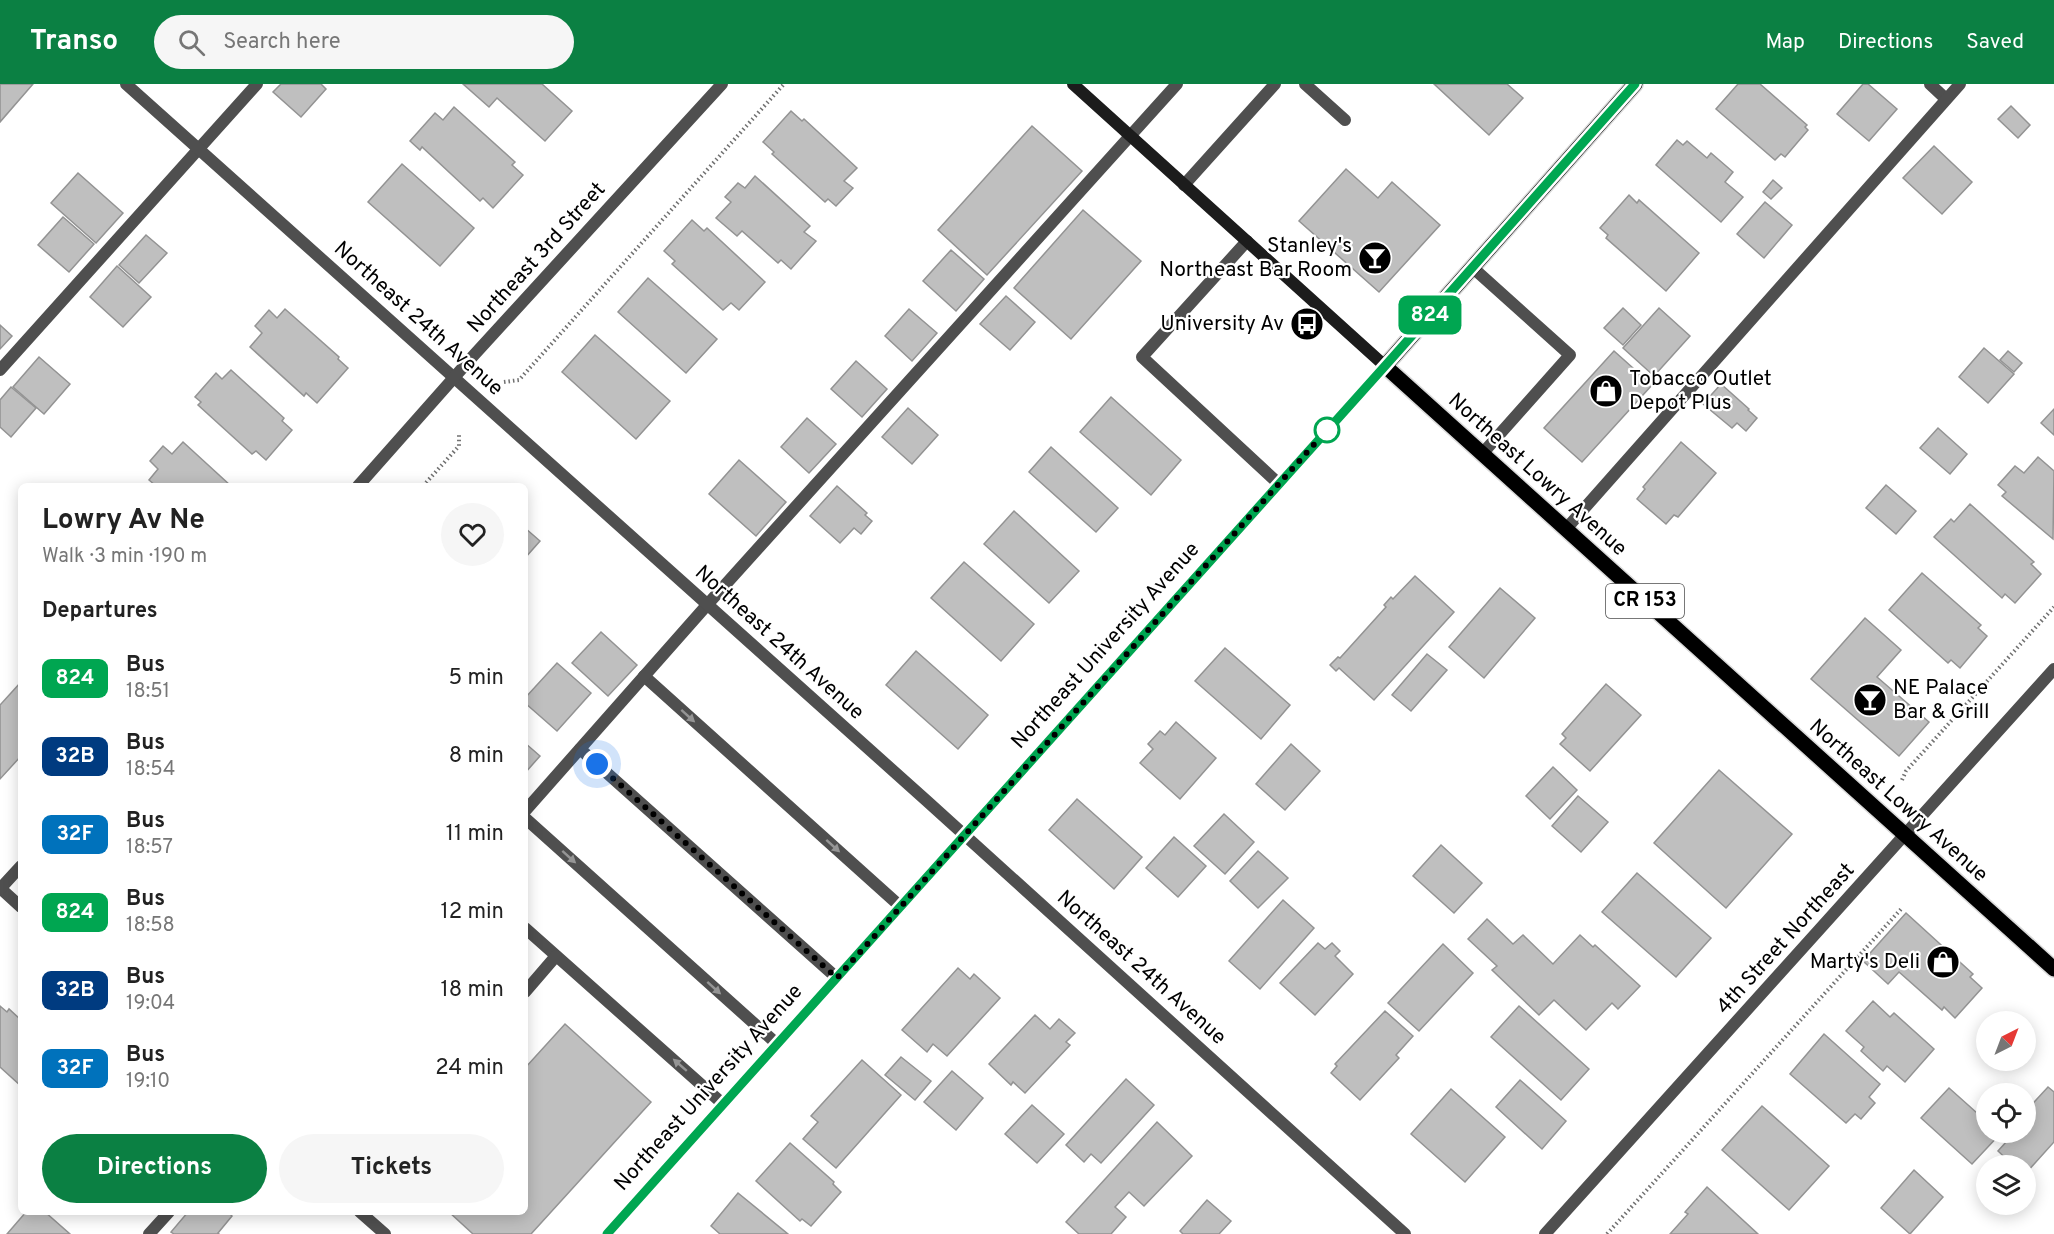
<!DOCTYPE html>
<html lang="en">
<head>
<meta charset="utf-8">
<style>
	:root { --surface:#fff; --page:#f6f6f6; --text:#222; --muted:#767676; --accent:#0b8043 }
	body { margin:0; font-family:Overpass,sans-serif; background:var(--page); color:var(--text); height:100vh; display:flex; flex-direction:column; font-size:22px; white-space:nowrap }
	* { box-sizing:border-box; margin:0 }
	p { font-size:20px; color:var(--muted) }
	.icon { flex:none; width:33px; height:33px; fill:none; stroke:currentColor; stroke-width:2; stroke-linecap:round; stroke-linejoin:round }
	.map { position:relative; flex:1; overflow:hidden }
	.drawer { position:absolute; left:18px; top:399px; width:510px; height:732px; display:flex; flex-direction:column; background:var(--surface); border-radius:9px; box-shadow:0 3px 15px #0003 }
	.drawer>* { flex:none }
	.badge { padding:0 12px; border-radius:9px; font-size:21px; line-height:39px }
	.needle { width:39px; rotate:42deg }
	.fabs { position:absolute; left:1976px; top:927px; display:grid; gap:12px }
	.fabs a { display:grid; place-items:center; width:60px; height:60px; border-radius:50%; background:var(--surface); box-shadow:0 3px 15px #0003; font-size:30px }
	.you { position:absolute; width:30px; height:30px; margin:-15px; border:4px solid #fff; border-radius:50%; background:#1a73e8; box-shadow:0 0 0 9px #1a73e833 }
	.map>.badge { position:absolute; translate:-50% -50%; box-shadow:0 0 0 3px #fff }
	h2 { padding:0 24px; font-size:22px; line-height:54px }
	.round { display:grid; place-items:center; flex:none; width:63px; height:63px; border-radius:32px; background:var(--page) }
	.overview { display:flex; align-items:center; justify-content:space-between; height:102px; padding:0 24px }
	h1 { font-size:28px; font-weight:700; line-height:45px }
	.primary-button { display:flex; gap:12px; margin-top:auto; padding:12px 24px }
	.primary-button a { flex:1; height:69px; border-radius:36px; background:var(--accent); color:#fff; font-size:24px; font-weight:700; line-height:69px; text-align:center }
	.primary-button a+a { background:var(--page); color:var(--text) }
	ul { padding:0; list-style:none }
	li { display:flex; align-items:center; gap:18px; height:78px; padding:0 24px }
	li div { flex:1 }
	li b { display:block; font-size:22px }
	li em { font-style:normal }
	li .badge { min-width:66px; font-weight:700; text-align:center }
	header { display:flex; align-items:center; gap:36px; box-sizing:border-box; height:84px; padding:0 30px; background:var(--accent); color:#fff }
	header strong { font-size:28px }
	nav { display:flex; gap:33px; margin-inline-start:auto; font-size:21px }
	.search { width:420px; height:54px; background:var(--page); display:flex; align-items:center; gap:15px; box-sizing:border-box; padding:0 21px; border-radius:33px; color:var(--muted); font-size:22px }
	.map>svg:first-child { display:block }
	.building { fill:#bfbfbf; stroke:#939393; stroke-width:1.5 }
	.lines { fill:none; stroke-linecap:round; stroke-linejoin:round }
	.primary-casing { stroke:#dbdbdb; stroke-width:18 }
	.path { stroke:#717171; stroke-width:4; stroke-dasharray:1.5 3; stroke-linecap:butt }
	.lane { stroke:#4f4f4f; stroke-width:12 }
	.street { stroke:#4f4f4f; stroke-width:12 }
	.secondary { stroke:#1c1c1c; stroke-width:12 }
	.primary { stroke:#000; stroke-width:15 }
	.oneway { fill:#959595 }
	.line-casing { stroke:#fff; stroke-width:14 }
	.line { stroke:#00a651; stroke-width:9 }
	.walk { stroke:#000; stroke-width:6; stroke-dasharray:0 10.8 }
	.stop-dot { fill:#fff; stroke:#00a651; stroke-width:3 }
	.labels { text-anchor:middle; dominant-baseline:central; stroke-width:4.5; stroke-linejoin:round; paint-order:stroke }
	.shield { fill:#fff; stroke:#4c4c4c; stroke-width:1.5 }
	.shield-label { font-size:20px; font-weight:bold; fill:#000 }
	.poi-label { font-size:21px; fill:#000; stroke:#fff; text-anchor:end }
	.street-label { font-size:21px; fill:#000; stroke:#fff }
</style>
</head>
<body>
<header>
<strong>Transo</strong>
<div class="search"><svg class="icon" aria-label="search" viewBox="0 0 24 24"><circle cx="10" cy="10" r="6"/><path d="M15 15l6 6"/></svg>Search here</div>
<nav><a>Map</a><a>Directions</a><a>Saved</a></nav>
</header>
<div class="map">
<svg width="2054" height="1150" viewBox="0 0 2054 1150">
	<rect width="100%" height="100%" fill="#fff"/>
	<g class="building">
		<path d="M0 0H33L0 38Z"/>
		<path d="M281 0H321L326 5 301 33 273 8Z"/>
		<path d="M463 0H542L572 27 545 57 497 14 489 23Z"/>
		<path d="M1434 0H1507L1523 14 1489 51Z"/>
		<path d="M1738 0H1760L1807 41 1805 43 1808 46 1785 73 1781 70 1775 76 1716 25Z"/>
		<path d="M1863 0H1868L1897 25 1869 57 1837 30Z"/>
		<path d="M2011 22 2030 41 2018 54 1998 35Z"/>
		<path d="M454 23 515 78 512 81 523 91 493 124 483 114 480 117 422 63 420 66 410 57 435 29 443 36Z"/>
		<path d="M791 27 802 37 804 35 857 84 844 97 853 104 836 122 828 115 825 118 772 70 774 68 763 58Z"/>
		<path d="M1032 42 1082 87 987 191 938 146Z"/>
		<path d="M1677 56 1683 61 1687 57 1707 74 1711 69 1733 88 1725 98 1743 113 1721 138 1656 81Z"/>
		<path d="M1934 62 1972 98 1942 130 1903 94Z"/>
		<path d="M402 80 474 144 440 182 368 118Z"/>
		<path d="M1346 85 1378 114 1392 98 1440 141 1379 208 1299 137Z"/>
		<path d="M78 89 123 129 96 159 51 119Z"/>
		<path d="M755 92 810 142 804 148 816 157 791 185 781 176 778 179 742 147 737 152 716 134 731 118 725 113 738 99 745 104Z"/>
		<path d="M1773 96 1782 104 1771 115 1763 108Z"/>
		<path d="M1629 111 1637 119 1639 116 1699 169 1666 207 1606 154 1608 151 1600 144Z"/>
		<path d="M1765 118 1792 141 1764 174 1737 150Z"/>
		<path d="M1083 126 1141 177 1071 255 1014 204Z"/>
		<path d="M63 133 94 160 69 188 38 161Z"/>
		<path d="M692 136 704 147 707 144 765 198 739 226 731 219 723 226 672 180 675 177 664 167Z"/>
		<path d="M146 151 167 169 139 199 119 181Z"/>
		<path d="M951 166 984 195 956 227 923 197Z"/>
		<path d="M117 182 151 213 123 243 90 213Z"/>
		<path d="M648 194 717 255 686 289 618 228Z"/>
		<path d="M1006 212 1035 238 1010 266 980 240Z"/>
		<path d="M1623 224 1641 241 1623 261 1604 244Z"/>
		<path d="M1659 224 1690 252 1654 292 1623 264Z"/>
		<path d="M285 225 339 273 338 275 348 284 317 319 306 309 304 312 250 263 262 249 255 242 269 226 277 234Z"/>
		<path d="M909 225 937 249 912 277 885 252Z"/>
		<path d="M0 241 12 252 0 265Z"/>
		<path d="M595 251 670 317 636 355 562 288Z"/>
		<path d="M1984 264 2014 290 1988 319 1959 293Z"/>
		<path d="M1614 267 1652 301 1582 378 1544 344Z"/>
		<path d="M2008 267 2022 279 2014 288 2000 276Z"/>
		<path d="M39 273 70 300 44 330 13 303Z"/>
		<path d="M856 277 887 305 862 333 831 305Z"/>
		<path d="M231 286 284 334 282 337 292 346 266 376 256 367 252 370 198 321 201 318 195 313 216 289 222 295Z"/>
		<path d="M1721 300 1749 325 1748 326 1757 334 1746 347 1737 339 1732 344 1703 320Z"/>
		<path d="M11 303 36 324 11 353 0 343V316Z"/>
		<path d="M1111 313 1181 376 1151 411 1080 348Z"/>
		<path d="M908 324 938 351 912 380 882 353Z"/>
		<path d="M2054 325V351L2041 339Z"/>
		<path d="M807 334 836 360 809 389 781 363Z"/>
		<path d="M1938 344 1967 370 1950 390 1920 364Z"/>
		<path d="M183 358 231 402H156L149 396 158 385 150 377 163 362 172 370Z"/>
		<path d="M1681 358 1716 389 1678 433 1674 431 1666 440 1637 415 1645 405 1643 403Z"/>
		<path d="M1051 363 1118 424 1096 448 1029 388Z"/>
		<path d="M2038 373 2054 387 2053 455 2002 412 2006 408 1998 401 2015 382 2024 389Z"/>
		<path d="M739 376 786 418 756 452 709 410Z"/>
		<path d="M1886 401 1916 427 1896 450 1866 424Z"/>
		<path d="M837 402 867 429 865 431 872 437 861 450 854 444 840 459 810 432Z"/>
		<path d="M1970 420 2034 478 2031 480 2041 490 2015 519 2005 510 2002 514 1934 453 1951 435 1954 438Z"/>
		<path d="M1014 427 1079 487 1049 519 984 460Z"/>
		<path d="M525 444 540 457 525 474Z"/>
		<path d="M964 478 1034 540 1001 577 931 514Z"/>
		<path d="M1922 489 1981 541 1978 544 1987 552 1960 584 1951 576 1948 579 1889 526Z"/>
		<path d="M1415 492 1454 528 1374 616 1339 584 1336 587 1330 581 1338 573 1340 574 1386 523 1384 521 1391 513 1393 515Z"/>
		<path d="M1500 504 1535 534 1484 594 1449 563Z"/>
		<path d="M1865 534 1901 566 1877 593 1929 638 1899 672 1811 595Z"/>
		<path d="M601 548 637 581 608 612 572 579Z"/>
		<path d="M1225 564 1290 621 1261 655 1195 597Z"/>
		<path d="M916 567 988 631 958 665 886 601Z"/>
		<path d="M1427 570 1447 586 1411 627 1392 611Z"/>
		<path d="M557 579 591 609 557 647 525 619V614Z"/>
		<path d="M21 598V672L0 695V621Z"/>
		<path d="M1606 600 1641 631 1590 687 1560 660 1566 654 1562 650Z"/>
		<path d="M1176 638 1216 674 1180 715 1140 679 1153 665 1148 660 1160 647 1165 651Z"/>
		<path d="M525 659 540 672 525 689Z"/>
		<path d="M1291 660 1320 687 1285 726 1256 700Z"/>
		<path d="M1553 683 1577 706 1550 735 1526 712Z"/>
		<path d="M1719 686 1792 750 1726 824 1654 759Z"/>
		<path d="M1578 712 1608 738 1581 768 1552 742Z"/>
		<path d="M1077 715 1142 773 1114 805 1049 746Z"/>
		<path d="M1224 730 1254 758 1225 790 1194 762Z"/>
		<path d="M1174 753 1206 782 1178 813 1146 784Z"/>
		<path d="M1441 761 1482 799 1454 829 1413 792Z"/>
		<path d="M1258 767 1288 794 1258 824 1230 797Z"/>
		<path d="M1637 789 1711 854 1676 893 1602 828Z"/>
		<path d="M1283 816 1314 844 1260 905 1229 877Z"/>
		<path d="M1906 829 1973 890 1970 893 1982 904 1955 934 1944 923 1942 926 1899 888 1888 900 1863 877Z"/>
		<path d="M1487 835 1513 860 1523 851 1553 880 1580 851 1593 863 1595 861 1640 902 1618 925 1612 919 1586 946 1554 916 1539 931 1492 886 1497 882 1468 855Z"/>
		<path d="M1318 859 1325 865 1332 859 1340 867 1335 872 1353 890 1315 931 1280 899Z"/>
		<path d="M1443 860 1473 889 1419 947 1388 919Z"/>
		<path d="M958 884 970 895 974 890 1000 914 947 972 933 960 927 968 902 946Z"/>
		<path d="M1873 917 1890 933 1894 929 1934 965 1905 998 1887 982 1883 987 1861 967 1864 963 1846 947Z"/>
		<path d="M0 922 7 928 9 925 21 936V1002L0 983Z"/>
		<path d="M1519 922 1589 985 1561 1016 1491 953Z"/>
		<path d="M1385 927 1413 952 1396 971 1399 974 1360 1016 1331 989 1337 982 1335 980Z"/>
		<path d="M1035 931 1050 945 1059 935 1075 949 1066 958 1070 961 1025 1009 1013 998 1011 1001 989 980Z"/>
		<path d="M565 940 651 1018 531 1150H473L449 1128H525V984Z"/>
		<path d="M1824 950 1880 1000 1869 1013 1875 1019 1861 1035 1855 1030 1846 1039 1790 990Z"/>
		<path d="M901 973 931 997 915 1016 885 991Z"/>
		<path d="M862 976 901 1011 836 1084 803 1055 818 1038 811 1032Z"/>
		<path d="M952 987 983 1014 956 1046 924 1018Z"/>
		<path d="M1126 995 1154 1021 1101 1079 1091 1070 1084 1078 1066 1061Z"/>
		<path d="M1520 996 1566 1037 1542 1065 1496 1023Z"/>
		<path d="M2048 1003 2054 1008V1058L2025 1090V1082H2014L1998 1067 2007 1057 2003 1053 2007 1048H2025V1028Z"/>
		<path d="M1949 1004 1986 1037V1048L2000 1050 1972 1080 1921 1034Z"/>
		<path d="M1451 1005 1505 1053 1465 1098 1411 1050Z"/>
		<path d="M1032 1021 1064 1050 1037 1079 1005 1050Z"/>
		<path d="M1762 1022 1829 1082 1789 1126 1722 1066Z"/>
		<path d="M1157 1038 1192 1072 1144 1122 1129 1108 1115 1123 1126 1133 1111 1150H1079L1066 1138Z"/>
		<path d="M790 1059 834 1098 833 1100 841 1108 811 1142 802 1135 800 1137 756 1097Z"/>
		<path d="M1914 1086 1943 1113 1910 1150 1881 1124Z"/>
		<path d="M1707 1103 1758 1150H1670L1688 1130 1685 1128Z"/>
		<path d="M738 1109 788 1150H720L711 1142Z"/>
		<path d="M1207 1116 1231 1137 1219 1150H1183L1180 1147Z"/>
		<path d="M26 1128H45L70 1150H7Z"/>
		<path d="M188 1128H228L232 1132 218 1149 219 1150H174L171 1148Z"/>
	</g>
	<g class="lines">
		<defs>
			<path id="primary" d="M1635 0 1385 282 2054 885"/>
		</defs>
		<use href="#primary" class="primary-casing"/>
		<g class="path">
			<path d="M504 298 519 296 784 0"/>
			<path d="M423 402 459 362V349"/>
			<path d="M1902 696 1906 687 2054 523"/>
			<path d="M1607 1150 1902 824"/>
		</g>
		<g class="lane">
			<path d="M1305 0 1345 36"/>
			<path d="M1930 0 1946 15"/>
			<path d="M1184 101 1275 0"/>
			<path d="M1247 157 1142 273 1279 400"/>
			<path d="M1472 183 1570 271 1482 370"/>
			<path d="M0 286 257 0"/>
			<path d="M1566 445 1960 0"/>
			<path d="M644 592 901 823"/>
			<path d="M580 665 837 894"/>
			<path d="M525 727 707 521 1177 0"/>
			<path d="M525 734 777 960"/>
			<path d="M525 844 723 1020"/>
			<path d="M525 908 556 872"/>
			<path d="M149 1150 169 1128"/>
		</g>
		<g class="street">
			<path d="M126 0 928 718 1405 1150"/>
			<path d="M358 402 474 271 722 0"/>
			<path d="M0 804 21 823"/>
			<path d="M0 805 21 782"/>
			<path d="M360 1128 385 1150"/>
			<path d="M1545 1150 2054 585"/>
		</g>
		<path class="secondary" d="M607 1150 1385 282 1073 0"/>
		<use href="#primary" class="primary"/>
	</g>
	<defs><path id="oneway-solid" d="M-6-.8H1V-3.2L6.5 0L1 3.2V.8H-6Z" transform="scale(1.5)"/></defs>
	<g class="oneway">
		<use href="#oneway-solid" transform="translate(688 632) rotate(42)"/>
		<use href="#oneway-solid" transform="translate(833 762) rotate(42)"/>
		<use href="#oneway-solid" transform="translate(569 773) rotate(42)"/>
		<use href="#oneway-solid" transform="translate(714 904) rotate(42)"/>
		<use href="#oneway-solid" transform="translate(680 981) rotate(-139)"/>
	</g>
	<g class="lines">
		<defs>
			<path id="line" d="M607 1150 1385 282 1635 0"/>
		</defs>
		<use href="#line" class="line-casing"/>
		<use href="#line" class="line"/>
		<path class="walk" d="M597 680 837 894 1327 346"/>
	</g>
	<defs>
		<symbol id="bar-disc" viewBox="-11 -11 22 22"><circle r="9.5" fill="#000" stroke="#fff"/><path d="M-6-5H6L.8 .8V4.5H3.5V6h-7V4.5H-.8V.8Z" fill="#fff"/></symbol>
		<symbol id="bus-disc" viewBox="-11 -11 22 22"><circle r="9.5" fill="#000" stroke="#fff"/><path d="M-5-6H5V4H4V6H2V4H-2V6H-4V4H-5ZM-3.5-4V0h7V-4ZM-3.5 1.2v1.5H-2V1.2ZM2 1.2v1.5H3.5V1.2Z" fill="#fff"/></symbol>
		<symbol id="shop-disc" viewBox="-11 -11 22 22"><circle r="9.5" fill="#000" stroke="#fff"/><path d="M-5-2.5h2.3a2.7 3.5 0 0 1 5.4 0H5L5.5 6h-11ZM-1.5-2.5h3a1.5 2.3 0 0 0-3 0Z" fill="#fff"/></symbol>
	</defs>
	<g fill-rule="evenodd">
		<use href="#bar-disc" x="1356" y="155" width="38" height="38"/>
		<use href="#bus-disc" x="1288" y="221" width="38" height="38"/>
		<use href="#shop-disc" x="1587" y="288" width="38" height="38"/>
		<use href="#bar-disc" x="1851" y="597" width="38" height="38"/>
		<use href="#shop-disc" x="1924" y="859" width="38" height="38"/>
	</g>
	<circle class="stop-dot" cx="1327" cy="346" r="12"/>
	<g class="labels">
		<rect class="shield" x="1606" y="500" width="78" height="34" rx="4.5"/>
		<g class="shield-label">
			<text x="1645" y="517">CR 153</text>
		</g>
		<g class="poi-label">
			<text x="1352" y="162">Stanley's<tspan x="1352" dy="24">Northeast Bar Room</tspan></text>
			<text x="1284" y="240">University Av</text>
			<text x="1629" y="295" text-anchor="start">Tobacco Outlet<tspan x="1629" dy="24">Depot Plus</tspan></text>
			<text x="1893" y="604" text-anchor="start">NE Palace<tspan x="1893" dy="24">Bar &amp; Grill</tspan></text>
			<text x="1920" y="878">Marty's Deli</text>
		</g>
		<g class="street-label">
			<text transform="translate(537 174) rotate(-48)">Northeast 3rd Street</text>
			<text transform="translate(418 235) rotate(42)">Northeast 24th Avenue</text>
			<text transform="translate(1537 391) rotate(42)">Northeast Lowry Avenue</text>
			<text transform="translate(779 559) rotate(42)">Northeast 24th Avenue</text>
			<text transform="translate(1106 562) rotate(-48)">Northeast University Avenue</text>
			<text transform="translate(1898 717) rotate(42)">Northeast Lowry Avenue</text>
			<text transform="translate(1786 855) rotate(-48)">4th Street Northeast</text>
			<text transform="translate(1141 884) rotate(42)">Northeast 24th Avenue</text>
			<text transform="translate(709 1004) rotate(-48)">Northeast University Avenue</text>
		</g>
	</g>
</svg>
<div class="fabs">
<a><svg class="needle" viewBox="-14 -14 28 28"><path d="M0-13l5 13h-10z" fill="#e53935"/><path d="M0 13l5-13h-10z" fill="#767676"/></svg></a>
<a><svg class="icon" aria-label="locate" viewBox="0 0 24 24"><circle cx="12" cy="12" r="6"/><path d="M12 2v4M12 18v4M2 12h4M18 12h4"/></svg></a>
<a><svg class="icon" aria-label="layers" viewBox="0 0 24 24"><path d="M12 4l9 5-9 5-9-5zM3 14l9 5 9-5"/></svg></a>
</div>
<div class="you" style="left:597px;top:680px"></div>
<b class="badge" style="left:1430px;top:231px;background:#00a651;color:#fff">824</b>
<section class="drawer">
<div class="overview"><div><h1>Lowry Av Ne</h1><p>Walk · 3 min · 190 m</p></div><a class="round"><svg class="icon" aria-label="heart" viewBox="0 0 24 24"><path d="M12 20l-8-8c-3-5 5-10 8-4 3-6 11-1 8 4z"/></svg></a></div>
<h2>Departures</h2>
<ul>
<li><span class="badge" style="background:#00a651;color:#fff">824</span><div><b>Bus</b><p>18:51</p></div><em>5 min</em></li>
<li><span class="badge" style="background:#003b80;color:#fff">32B</span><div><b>Bus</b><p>18:54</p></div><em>8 min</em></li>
<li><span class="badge" style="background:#0072bc;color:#fff">32F</span><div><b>Bus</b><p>18:57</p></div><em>11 min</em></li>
<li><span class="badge" style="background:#00a651;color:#fff">824</span><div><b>Bus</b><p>18:58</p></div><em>12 min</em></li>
<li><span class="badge" style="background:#003b80;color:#fff">32B</span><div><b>Bus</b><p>19:04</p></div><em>18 min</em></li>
<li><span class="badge" style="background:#0072bc;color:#fff">32F</span><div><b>Bus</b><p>19:10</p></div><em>24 min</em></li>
</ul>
<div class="primary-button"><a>Directions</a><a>Tickets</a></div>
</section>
</div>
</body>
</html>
